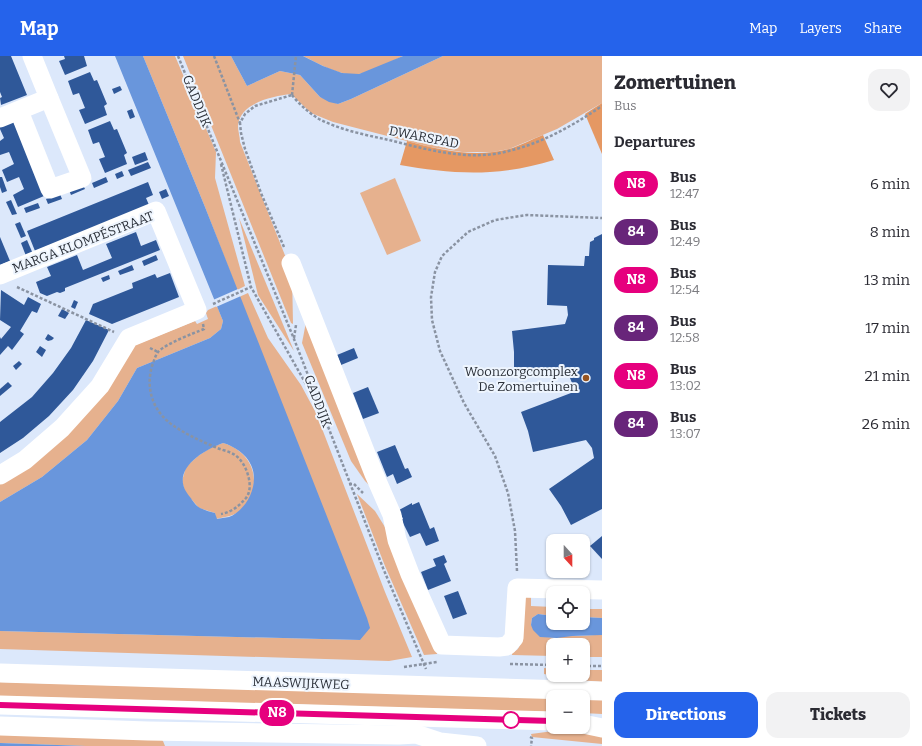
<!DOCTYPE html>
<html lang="en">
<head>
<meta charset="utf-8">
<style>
	:root { --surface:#fff; --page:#f2f2f3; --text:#2b2b33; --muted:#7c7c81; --accent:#2563eb }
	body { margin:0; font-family:Bitter,serif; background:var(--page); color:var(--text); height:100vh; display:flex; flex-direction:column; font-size:15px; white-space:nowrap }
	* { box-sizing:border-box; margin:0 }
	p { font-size:13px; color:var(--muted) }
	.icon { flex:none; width:22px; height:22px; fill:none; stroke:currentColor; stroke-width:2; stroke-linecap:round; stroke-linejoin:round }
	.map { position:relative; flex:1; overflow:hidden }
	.sheet { display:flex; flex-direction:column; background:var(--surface); width:320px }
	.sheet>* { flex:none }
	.badge { padding:0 8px; border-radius:13px; font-size:14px; line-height:26px }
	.needle { width:26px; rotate:159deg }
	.tools { position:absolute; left:546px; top:478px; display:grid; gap:8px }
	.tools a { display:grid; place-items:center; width:44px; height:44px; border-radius:8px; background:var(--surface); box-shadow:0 1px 3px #0004; font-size:20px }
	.map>.badge { position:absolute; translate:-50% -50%; box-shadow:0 0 0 2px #fff }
	h2 { padding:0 12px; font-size:15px; line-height:36px }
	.round { display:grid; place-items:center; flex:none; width:42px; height:42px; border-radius:12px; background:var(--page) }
	.summary { display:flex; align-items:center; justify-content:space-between; height:68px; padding:0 12px }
	h1 { font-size:19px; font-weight:800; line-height:30px }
	.primary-button { display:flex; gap:8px; margin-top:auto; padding:8px 12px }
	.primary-button a { flex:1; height:46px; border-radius:12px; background:var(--accent); color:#fff; font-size:16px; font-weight:800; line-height:46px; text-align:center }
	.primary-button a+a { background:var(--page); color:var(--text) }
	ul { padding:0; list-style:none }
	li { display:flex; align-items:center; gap:12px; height:48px; padding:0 12px }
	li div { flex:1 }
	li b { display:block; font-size:15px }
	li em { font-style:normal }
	li .badge { min-width:44px; font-weight:700; text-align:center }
	header { display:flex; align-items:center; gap:24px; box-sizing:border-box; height:56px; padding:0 20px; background:var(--accent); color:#fff }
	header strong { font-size:19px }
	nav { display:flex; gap:22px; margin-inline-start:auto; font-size:14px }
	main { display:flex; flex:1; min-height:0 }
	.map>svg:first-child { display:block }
	.green { fill:#e6b18e }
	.forest { fill:#e59863 }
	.water { fill:#6996dc; fill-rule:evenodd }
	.pier { fill:#dce8fb }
	.building { fill:#2f5899 }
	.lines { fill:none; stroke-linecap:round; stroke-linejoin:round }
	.path { stroke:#8a93a2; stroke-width:2.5; stroke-dasharray:3 2; stroke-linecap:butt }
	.minor { stroke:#fff; stroke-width:19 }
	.line-casing { stroke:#fff; stroke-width:9 }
	.line { stroke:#e6007e; stroke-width:6 }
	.poi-dot { fill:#955321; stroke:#eef5fe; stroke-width:1.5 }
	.stop-dot { fill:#fff; stroke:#e6007e; stroke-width:2 }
	.labels { text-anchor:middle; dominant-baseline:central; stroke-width:4; stroke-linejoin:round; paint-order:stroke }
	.street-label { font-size:13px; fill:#2b3039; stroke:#eef5fe }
	.poi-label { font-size:13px; fill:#2b3039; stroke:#eef5fe; text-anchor:end }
</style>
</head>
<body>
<header>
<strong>Map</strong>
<nav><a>Map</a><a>Layers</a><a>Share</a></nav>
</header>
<main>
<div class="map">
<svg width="602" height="690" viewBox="0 0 602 690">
	<rect width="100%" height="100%" fill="#dce8fb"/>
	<g class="green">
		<path d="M143 0H175L216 96 215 122 245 230 237 234 205 151Z"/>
		<path d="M183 0H231L247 30 280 15 300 19 320 41 338 48 351 43 443 0H602V47L557 73 509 93 493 96H462L430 91 333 66 311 57 291 38C273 40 239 47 238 70 238 75 240 81 240 86L292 217 293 268 291 267Z"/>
		<path d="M303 0H403C392 5 370 16 359 18 340 21 320 8 303 0Z"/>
		<path d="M395 122 421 185 387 199 360 137Z"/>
		<path d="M239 162 294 295 258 239Z"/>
		<path d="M248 237 268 282 301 329 316 357 385 536 412 601 389 605 0 593V575L360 584 239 241Z"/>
		<path d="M217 250 223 265 221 273 210 282 137 312 118 345 87 384 42 421 0 446V424L128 292 195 265 197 268 208 263 206 257 208 254Z"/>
		<path d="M308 256 386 446 365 425 351 405 302 287Z"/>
		<path d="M223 387C253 395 265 429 242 453 235 460 225 461 216 463L215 457 199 452 185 436 182 425 186 411 198 400 212 391Z"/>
		<path d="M357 438 375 455 388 476 437 586V598L424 599 385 510Z"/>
		<path d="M531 539V550L553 551V560L538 558 532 562 531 569 547 581 557 582 562 580H578L595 579H602V601H583V589H553V600L512 599V597C516 595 519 593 520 588L524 543 527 540Z"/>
		<path d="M583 553H602V562L583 561Z"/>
		<path d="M544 612 553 613V619H583V614H602V626L569 623 544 618Z"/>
		<path d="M0 626 553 642V656L0 640Z"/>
		<path d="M583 643H602V658L583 657Z"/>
		<path d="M0 673 160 681 163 685 165 690H86L0 687Z"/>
		<path d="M561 674 602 675V688L532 681 531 678Z"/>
	</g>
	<g class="forest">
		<path d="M602 47V98L585 58Z"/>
		<path d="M543 79 554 104C533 110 512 115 490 116 460 118 429 114 400 109L407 85C439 94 475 102 509 93 520 90 532 83 543 79Z"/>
	</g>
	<g class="water">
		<path d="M115 0H143L205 151 367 562 370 572 360 584 0 575V446L42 421 87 384 118 345 137 312 210 282 221 273 223 265ZM223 387C234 390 246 398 251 409 260 428 247 454 229 461 225 462 220 462 217 463L215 457C210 456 205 454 200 452 196 450 193 445 190 441 168 416 201 395 223 387Z"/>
		<path d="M231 0H303L323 10 342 17 359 18 403 0H443L351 43 338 48 329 46 320 41 300 19 280 15 247 30Z"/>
		<path d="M538 558 553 560V567H583V561L602 562V579L572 580 557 582 540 581 533 574 531 569 532 562Z"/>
		<path d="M0 687 86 690H0Z"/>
	</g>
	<path class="pier" d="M238 233 241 240 216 251 213 244Z"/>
	<g class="building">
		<path d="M0 0H11L27 39 1 49 0 42 2 41 0 36Z"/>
		<path d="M64 0H84L87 10 65 19 59 5 65 3Z"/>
		<path d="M90 16 94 25 97 24 107 48 104 50 107 59 85 68 79 54 85 52 79 37 73 39 68 25Z"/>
		<path d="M120 30 122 34 114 38 112 33Z"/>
		<path d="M132 53 135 61 130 63 127 55Z"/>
		<path d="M13 64 44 140 18 151 13 139 24 133 19 121 7 126 2 114 14 108 9 96 0 99V85L4 82 0 73V69Z"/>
		<path d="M110 65 114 74 117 73 127 97 124 99 127 108 105 117 99 103 105 101 99 86 93 88 88 74Z"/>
		<path d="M145 96 148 104 135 109 132 101Z"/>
		<path d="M148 106 151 112 131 120 128 114Z"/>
		<path d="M122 115 124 120 117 123 115 118Z"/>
		<path d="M0 121H2L7 135 2 137 0 131Z"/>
		<path d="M106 121 108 126 94 132 92 127Z"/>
		<path d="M148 126 153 139 146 142 149 149 35 195 27 175Z"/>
		<path d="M83 129 85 133 71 139 69 134Z"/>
		<path d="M166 133 169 140 162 143 159 136Z"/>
		<path d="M60 138 62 143 48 148 46 143Z"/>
		<path d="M11 144 17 158 12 159 6 146Z"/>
		<path d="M38 147 40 152 26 157 24 152Z"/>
		<path d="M20 166 26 180 21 182 15 168Z"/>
		<path d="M136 176 141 190 156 184 160 194 65 232V235L60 237 57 236 47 240 40 237 36 226 51 220 47 211 77 199 83 214 112 202 106 188Z"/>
		<path d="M602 178V453L571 469 561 450 549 433 594 402 592 392 586 384 533 396 528 375 521 356 571 337 572 327 568 317H514V296L512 275 565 268 568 259 567 250 547 249 548 209 584 210 585 200H589L590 186 594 184V182Z"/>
		<path d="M0 181 10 205 0 209Z"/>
		<path d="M27 184 33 198 26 200 21 187Z"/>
		<path d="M156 199 158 204 144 210 142 205Z"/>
		<path d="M132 209 134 214 120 219 118 215Z"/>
		<path d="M170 217 179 241 112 268 89 258 93 248 133 232 132 227 155 218 157 222Z"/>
		<path d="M109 219 110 223 103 226 101 222Z"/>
		<path d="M1 234 24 249 28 241 41 248 37 257 32 255 20 275 24 278 12 294 8 290 0 299V281L1 283 11 271 0 264Z"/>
		<path d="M74 244 78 246 75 253 71 251Z"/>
		<path d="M62 253 69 257 65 263 58 260Z"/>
		<path d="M86 264 109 274 93 305 73 334 49 360 23 382 0 397V366L32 341 53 317 71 292Z"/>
		<path d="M48 278 54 282 52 284 48 285 45 283Z"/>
		<path d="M40 290 46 294 42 301 36 296Z"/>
		<path d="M354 292 358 302 341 309 337 299Z"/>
		<path d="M19 305 22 308 16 314 13 310Z"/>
		<path d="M8 326 12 330 0 340V333Z"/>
		<path d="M368 331 379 357 363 363 353 337Z"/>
		<path d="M395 389 405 413 408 412 412 421 397 428 393 418 387 421 377 396Z"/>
		<path d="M419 446 430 473 434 471 439 485 426 490 420 477 410 481 401 463H403L399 454 412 447V449Z"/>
		<path d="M602 480V503L590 490Z"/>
		<path d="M444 499 447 506 444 508 451 525 428 534 421 516 436 510 433 503Z"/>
		<path d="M458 535 467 558 453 563 444 540Z"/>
	</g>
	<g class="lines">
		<g class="path">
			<path d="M178 0 294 283 383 512 426 613"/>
			<path d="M214 0 240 67"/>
			<path d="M292 39C299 48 309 57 319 63 340 74 366 79 389 84 425 93 463 104 500 97 539 89 569 72 602 50"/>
			<path d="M292 39 296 0"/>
			<path d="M221 108 251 231 319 351"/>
			<path d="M284 191 261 137 245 93 241 77 240 67 245 58 255 50 292 39"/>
			<path d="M17 231 114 276"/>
			<path d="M213 248 251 231"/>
			<path d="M203 268 204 273C194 277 165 288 158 296 155 300 154 305 152 310 145 334 154 357 174 370 187 379 201 385 215 391 221 394 229 395 235 399 246 406 255 431 246 442 239 450 232 456 221 458"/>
			<path d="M294 282 296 269"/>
			<path d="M150 292 158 296"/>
			<path d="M349 428H354L363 437"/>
			<path d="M517 515 515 475 508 437 495 400 464 347 440 295 432 264 431 241 435 216 442 200 468 176 495 164 527 159 602 162"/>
			<path d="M510 608 553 609"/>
			<path d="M583 610H602"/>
			<path d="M404 611 437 606"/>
			<path d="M530 681 532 682 531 690"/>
		</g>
		<g class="minor">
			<path d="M19 55 50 133 82 122 49 42"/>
			<path d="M0 62 49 42 32 0"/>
			<path d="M291 207 374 418 392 459 397 484 410 518 442 589 499 591 507 590 514 582 517 532 602 534"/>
			<path d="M0 219 156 155 197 254 129 282 100 330 62 372 25 404 0 419"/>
			<path d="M0 617 602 635"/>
			<path d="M0 649 553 665"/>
			<path d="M583 668 602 672"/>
			<path d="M0 670 148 675 399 679 416 678 440 686 477 690"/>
		</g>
	</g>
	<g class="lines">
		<defs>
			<path id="line" d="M0 649 553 665"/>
		</defs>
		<use href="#line" class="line-casing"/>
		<use href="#line" class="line"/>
	</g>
	<circle class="poi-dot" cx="586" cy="322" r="4"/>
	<circle class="stop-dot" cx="511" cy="664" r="8"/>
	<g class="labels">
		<g class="street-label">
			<text transform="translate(197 45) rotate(68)">GADDIJK</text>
			<text transform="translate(424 81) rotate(11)">DWARSPAD</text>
			<text transform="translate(83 186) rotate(-21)">MARGA KLOMPÉSTRAAT</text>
			<text transform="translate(318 345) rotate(69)">GADDIJK</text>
			<text transform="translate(301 627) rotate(2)">MAASWIJKWEG</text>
		</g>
		<g class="poi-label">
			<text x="578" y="315">Woonzorgcomplex<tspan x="578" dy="15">De Zomertuinen</tspan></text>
		</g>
	</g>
</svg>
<div class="tools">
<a><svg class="needle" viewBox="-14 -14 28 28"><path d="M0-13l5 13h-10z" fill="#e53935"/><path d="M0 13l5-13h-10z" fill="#7c7c81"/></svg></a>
<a><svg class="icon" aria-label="locate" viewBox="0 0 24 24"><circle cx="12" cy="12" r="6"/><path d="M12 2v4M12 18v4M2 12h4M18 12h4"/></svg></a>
<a>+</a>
<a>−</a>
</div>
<b class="badge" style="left:277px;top:657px;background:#e6007e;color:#fff">N8</b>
</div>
<section class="sheet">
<div class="summary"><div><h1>Zomertuinen</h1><p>Bus</p></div><a class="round"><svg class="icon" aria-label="heart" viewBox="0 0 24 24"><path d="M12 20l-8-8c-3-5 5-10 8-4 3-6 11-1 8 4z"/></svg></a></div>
<h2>Departures</h2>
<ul>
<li><span class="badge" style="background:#e6007e;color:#fff">N8</span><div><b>Bus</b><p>12:47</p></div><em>6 min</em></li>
<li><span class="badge" style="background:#68257a;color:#fff">84</span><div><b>Bus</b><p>12:49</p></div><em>8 min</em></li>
<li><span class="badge" style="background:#e6007e;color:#fff">N8</span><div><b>Bus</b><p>12:54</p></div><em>13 min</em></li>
<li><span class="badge" style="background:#68257a;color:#fff">84</span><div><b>Bus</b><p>12:58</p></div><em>17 min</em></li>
<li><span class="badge" style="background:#e6007e;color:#fff">N8</span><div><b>Bus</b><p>13:02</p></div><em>21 min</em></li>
<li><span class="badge" style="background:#68257a;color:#fff">84</span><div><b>Bus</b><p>13:07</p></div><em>26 min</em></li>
</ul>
<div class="primary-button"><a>Directions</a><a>Tickets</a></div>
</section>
</main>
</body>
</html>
